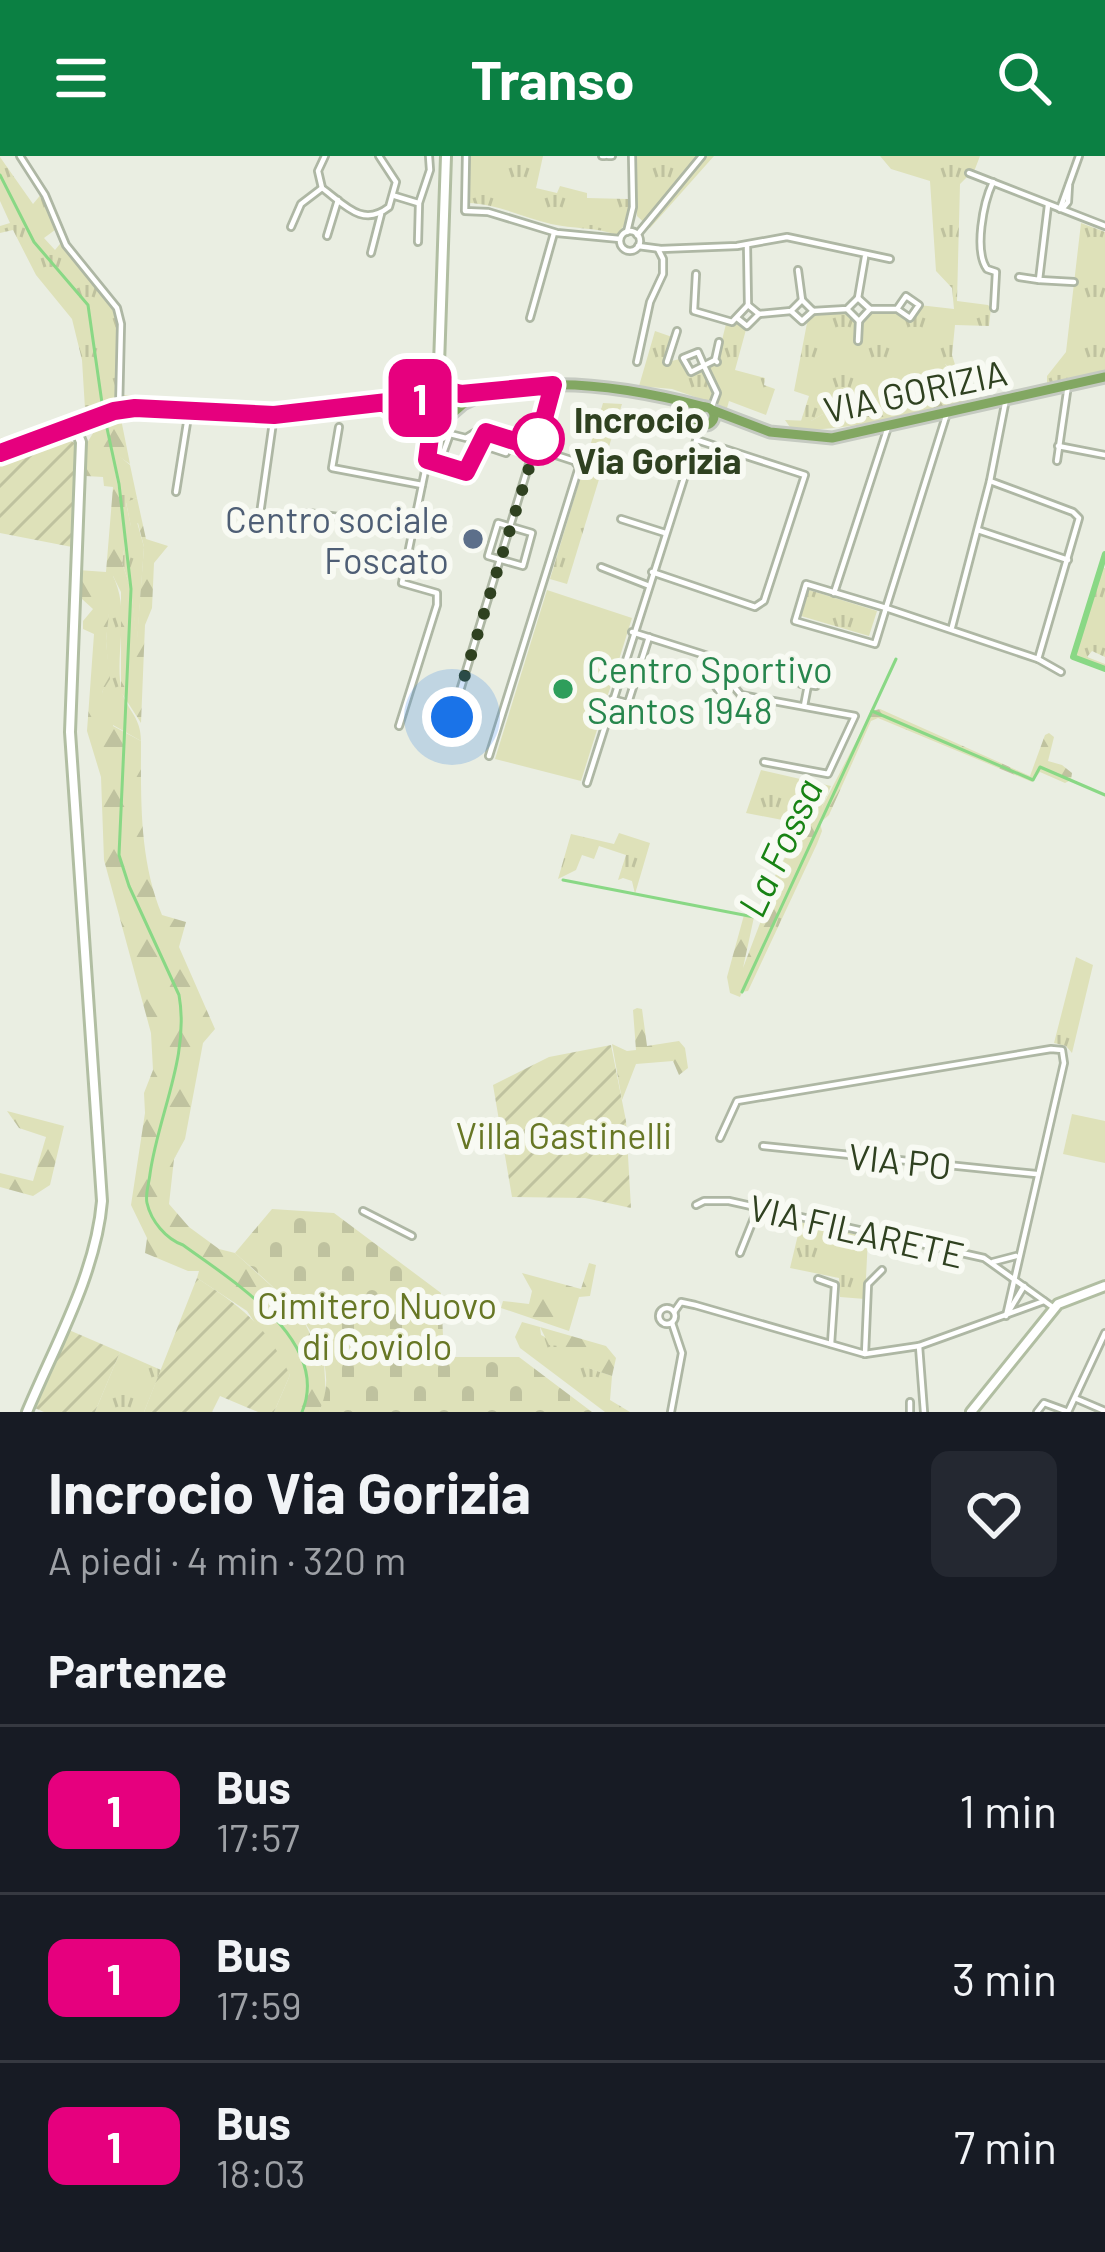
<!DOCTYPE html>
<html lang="it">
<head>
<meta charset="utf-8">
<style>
	:root { --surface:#171b24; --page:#242831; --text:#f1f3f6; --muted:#9ea1a6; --line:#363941; --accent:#0b8043 }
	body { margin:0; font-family:Barlow,sans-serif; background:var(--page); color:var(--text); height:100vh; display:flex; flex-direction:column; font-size:45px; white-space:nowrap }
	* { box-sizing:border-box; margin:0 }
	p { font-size:39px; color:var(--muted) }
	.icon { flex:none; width:66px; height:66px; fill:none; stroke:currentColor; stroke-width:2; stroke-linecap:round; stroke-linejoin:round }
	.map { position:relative; height:1256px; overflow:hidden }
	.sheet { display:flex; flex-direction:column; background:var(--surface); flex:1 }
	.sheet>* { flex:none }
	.badge { padding:0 24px; border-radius:18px; font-size:42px; line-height:78px }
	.you { position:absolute; width:60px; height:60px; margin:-30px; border:9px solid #fff; border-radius:50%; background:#1a73e8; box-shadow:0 0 0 18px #1a73e833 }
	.map>.badge { position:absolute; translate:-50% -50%; box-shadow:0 0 0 6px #fff }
	h2 { padding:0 48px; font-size:45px; line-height:108px }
	.round { display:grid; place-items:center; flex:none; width:126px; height:126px; border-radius:18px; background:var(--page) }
	.headline { display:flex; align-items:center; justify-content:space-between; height:204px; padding:0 48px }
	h1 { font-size:57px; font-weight:700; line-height:90px }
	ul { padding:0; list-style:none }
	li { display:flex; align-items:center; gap:36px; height:168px; padding:0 48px; border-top:3px solid var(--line) }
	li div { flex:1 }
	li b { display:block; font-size:45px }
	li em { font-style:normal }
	li .badge { min-width:132px; font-weight:700; text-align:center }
	header { display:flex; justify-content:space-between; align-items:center; height:156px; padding:0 48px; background:var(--accent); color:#fff; font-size:54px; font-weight:700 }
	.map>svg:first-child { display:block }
	.grass { fill:url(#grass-tufts) }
	.forest { fill:url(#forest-firs) }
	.cemetery { fill:url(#cemetery-stones) }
	.garden { fill:url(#garden-furrows) }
	.pitch { fill:#dee1b9 }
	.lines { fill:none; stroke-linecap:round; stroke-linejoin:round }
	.stream { stroke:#89d885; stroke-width:3 }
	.canal { stroke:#89d885; stroke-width:6 }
	.street-casing { stroke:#aeb7a4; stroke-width:10 }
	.secondary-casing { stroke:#b1bea2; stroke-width:14 }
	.primary-casing { stroke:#c5cac1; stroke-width:15 }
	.street { stroke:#fff; stroke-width:4.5 }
	.secondary { stroke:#fff; stroke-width:8 }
	.primary { stroke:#82a762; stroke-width:9 }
	.line-casing { stroke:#fff; stroke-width:27 }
	.line { stroke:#e6007e; stroke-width:18 }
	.walk { stroke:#2f4120; stroke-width:12; stroke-dasharray:0 21.6 }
	.stop-dot { fill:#fff; stroke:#e6007e; stroke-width:6 }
	.service-dot { fill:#5c6f8a; stroke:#f8faf3; stroke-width:4.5 }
	.leisure-dot { fill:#2e9e5b; stroke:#f8faf3; stroke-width:4.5 }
	.labels { text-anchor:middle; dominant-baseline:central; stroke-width:12; stroke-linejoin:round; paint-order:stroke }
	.street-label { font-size:36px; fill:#2f4120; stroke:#f8faf3 }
	.stop-label { font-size:36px; font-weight:bold; fill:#2f4120; stroke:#f8faf3; text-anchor:start }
	.service-label { font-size:36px; fill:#4e5e75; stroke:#f8faf3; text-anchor:end }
	.leisure-label { font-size:36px; fill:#27864d; stroke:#f8faf3; text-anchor:start }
	.park-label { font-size:36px; fill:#677725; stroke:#f8faf3 }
	.water-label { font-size:39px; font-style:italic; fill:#188314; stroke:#f8faf3 }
</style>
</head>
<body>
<header><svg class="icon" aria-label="menu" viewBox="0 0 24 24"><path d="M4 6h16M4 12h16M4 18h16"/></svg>Transo<svg class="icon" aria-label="search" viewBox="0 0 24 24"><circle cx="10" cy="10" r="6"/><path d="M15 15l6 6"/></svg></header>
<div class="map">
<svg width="1105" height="1256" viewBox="0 0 1105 1256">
	<defs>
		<pattern id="grass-tufts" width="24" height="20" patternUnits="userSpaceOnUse" patternTransform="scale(3)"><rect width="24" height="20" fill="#dee1b9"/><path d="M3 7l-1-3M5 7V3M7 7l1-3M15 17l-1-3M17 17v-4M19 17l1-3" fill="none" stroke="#bfc29f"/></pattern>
		<pattern id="forest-firs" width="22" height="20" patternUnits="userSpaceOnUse" patternTransform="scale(3)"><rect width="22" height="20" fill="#dee1b9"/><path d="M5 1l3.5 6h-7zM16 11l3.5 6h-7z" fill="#bfc29f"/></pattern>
		<pattern id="cemetery-stones" width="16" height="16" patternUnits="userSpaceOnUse" patternTransform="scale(3)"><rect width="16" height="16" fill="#dee1b9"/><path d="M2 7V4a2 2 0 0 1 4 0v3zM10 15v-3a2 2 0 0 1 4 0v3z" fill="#bfc29f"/></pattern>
		<pattern id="garden-furrows" width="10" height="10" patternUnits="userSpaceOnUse" patternTransform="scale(3)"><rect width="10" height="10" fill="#dee1b9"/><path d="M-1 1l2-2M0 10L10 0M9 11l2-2" fill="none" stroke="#bfc29f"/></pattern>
	</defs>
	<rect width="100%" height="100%" fill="#eaeee2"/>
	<g class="grass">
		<path d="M470 0H543L536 32 557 37 560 30 587 37V42L628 43C632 58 626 68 617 79 595 71 573 73 551 68 522 61 498 48 468 47Z"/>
		<path d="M637 0H714L650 72 637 60Z"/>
		<path d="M880 0H980L975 13 960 28 957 145 988 149 991 152 989 170 955 169 952 199 958 218 945 208 931 227 823 258 811 265H801L809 240 794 235 807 167 815 158 844 156 858 168 870 153H897L910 162 919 149 954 153 952 132 936 115 930 25 891 13Z"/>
		<path d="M0 1 33 48 43 36 59 71 44 82 55 94 64 83 119 148 124 239 174 241 175 249 85 262 0 289V282L34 277 83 259 85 253 82 204 72 163 36 119 13 74 0 77V70L10 67 0 45Z"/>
		<path d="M1081 67 1105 76V217L1047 227V220L1066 196Z"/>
		<path d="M735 161 747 170 735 214 765 222 764 229 775 233 766 259 729 245 727 252 672 233 639 230 655 175 675 182 668 206 683 202 691 216 717 204 726 168Z"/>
		<path d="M603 247 622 248 567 428 550 423Z"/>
		<path d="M112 294 130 309 137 342 126 347 131 370 137 366 144 391 137 488 131 433 122 407 126 380Z"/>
		<path d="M1101 411 1105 412V501L1092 495 1087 501 1105 508V513L1073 501Z"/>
		<path d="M112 418C131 454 115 493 121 532 125 553 141 559 141 585L113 569 102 536 109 523 106 485Z"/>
		<path d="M809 434 877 455 869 480 801 460Z"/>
		<path d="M761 614 831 630 822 651 829 659 820 667 822 675 817 688 748 835 742 836 807 661 803 668 746 657Z"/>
		<path d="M619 677 650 687 635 738 632 725 623 722 618 724 626 699 599 690 594 703 582 699 576 714 558 723 571 678 614 688Z"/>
		<path d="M1076 801 1093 809 1072 897 1066 890 1054 887Z"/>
		<path d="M801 1066 868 1081 865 1143 840 1141 839 1122 790 1112Z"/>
		<path d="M522 1166 540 1171 541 1179 583 1201 586 1211 612 1220 610 1244 630 1256H605L520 1192 515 1181Z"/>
		<path d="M120 1196 161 1214 144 1256H95Z"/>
	</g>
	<g class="forest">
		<path d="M944 207 978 242C917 257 855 275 792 274L785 264 811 265 823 258 827 241 855 250 909 231 917 219 931 227Z"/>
		<path d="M121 263 130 308 112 296 126 380 122 407 131 433 137 482 144 391 138 367 131 371 126 346 137 342 146 383 168 390 154 407 152 452 145 469 141 567 121 536V436L113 420 106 485 110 523 102 536 114 553 113 570 141 585C141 644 139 703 162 759L186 766 179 791 215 873 203 887 185 983 174 1003 169 1048 189 1071 219 1093 235 1097 299 1155 324 1207 326 1241 319 1256H274L290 1219 247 1155 197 1122 199 1115H188L145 1097 147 1082 131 1049 145 957 144 937 153 914 151 877 104 704 101 621 87 575 94 478 83 473V465L93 453 82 443 78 414 106 416 113 331 104 330 103 321 86 320 87 287 98 269Z"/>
		<path d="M880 553 1030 620 1045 579 1049 577 1054 581 1048 605 1062 609 1072 617 1071 624 1065 627 1040 616 1032 626 878 562 871 565 829 659 824 658 822 651 872 555Z"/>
		<path d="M807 661 820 667 740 841 730 837 727 821 744 759 754 761 743 812 762 762 763 742Z"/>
		<path d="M637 852 642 853 647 890 679 885 685 892 688 912 679 919 673 905 636 908 622 944 612 888 627 895 636 894 633 854Z"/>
		<path d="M7 955 64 970 50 1029 33 1040 0 1031V1017L33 1025 46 981 19 972Z"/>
		<path d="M589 1107 596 1109 590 1140 579 1141 569 1175 501 1152 503 1145 529 1148 532 1135 522 1117 581 1133Z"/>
		<path d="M540 1171 606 1190 616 1202 612 1220 585 1211 582 1201 574 1210 563 1209 557 1200 559 1190 549 1189Z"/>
	</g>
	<path class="cemetery" d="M272 1053 334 1057 441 1137 444 1201H519L592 1256H319C349 1190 278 1135 235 1097Z"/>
	<g class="garden">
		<path d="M66 283 75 287 76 293 72 391 0 377V305Z"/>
		<path d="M611 889 626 965 631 1052 585 1042 512 1041 493 929 549 901Z"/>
		<path d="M197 1122C243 1152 266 1169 290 1219L274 1256H258L220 1240 212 1256H144Z"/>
		<path d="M62 1171 120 1196 95 1256H44L30 1250Z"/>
	</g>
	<g class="pitch">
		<path d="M547 434 632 462 581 625 495 603Z"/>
		<path d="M1072 958 1105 965V1007L1063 998Z"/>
	</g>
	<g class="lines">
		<g class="stream">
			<path d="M0 19 34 86 88 149 103 254"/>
			<path d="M105 263 119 328 131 433 119 699 129 730 179 839C190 900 158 959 150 1018 149 1027 145 1039 147 1047 151 1065 166 1083 183 1089 231 1124 332 1185 302 1256"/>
			<path d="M872 555 1033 624 1040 611 1105 639"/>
			<path d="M563 724 754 761"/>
			<path d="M742 836 896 503"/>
		</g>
		<g class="canal">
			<path d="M0 289 116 248"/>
			<path d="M1105 398 1073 501 1105 513"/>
		</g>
		<defs>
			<g id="street">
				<path d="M20 0 45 39 66 89 117 152 121 168 119 254"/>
				<path d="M325 0 318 15 322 32C344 48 362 72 389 51L396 26 379 0"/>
				<path d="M466 0 465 55 488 56 557 77 620 83"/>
				<path d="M602 0H605"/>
				<path d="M608 0H612"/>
				<path d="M969 17 1105 70"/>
				<path d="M993 26C983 47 974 95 987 113L996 116 994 152"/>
				<path d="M395 40 418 47"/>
				<path d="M1063 52 1068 46 1069 29"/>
				<path d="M1060 53 1079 0"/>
				<path d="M291 71 301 48 322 32"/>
				<circle cx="630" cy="85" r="10"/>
				<path d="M627 76 633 51 632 0"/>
				<path d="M637 79 702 0"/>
				<path d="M327 80 338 44"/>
				<path d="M418 86 419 47 430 14 429 0"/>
				<path d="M638 90 661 93 737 90 787 81 890 103"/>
				<path d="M371 97 381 58"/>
				<path d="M798 114 802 144"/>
				<path d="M696 118 694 155 732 166 748 149 747 89"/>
				<path d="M1019 121 1039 124 1048 49"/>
				<path d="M1039 124 1074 126"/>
				<path d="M858 142 865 101"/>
				<path d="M748 149 759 158 791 155 802 144 813 155 847 153 858 142 870 153H897L906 140 919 149 910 162 897 153"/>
				<path d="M848 154 859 165 870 153"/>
				<path d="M791 155 802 165 813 155"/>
				<path d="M530 162 554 77"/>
				<path d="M737 162 747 170 759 158"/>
				<path d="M858 185 859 165"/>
				<path d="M715 204 719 186"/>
				<path d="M637 206 650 146 663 118V103L658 93"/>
				<path d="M667 206 677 175"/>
				<path d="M711 253 717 237 705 212 698 196 683 202 691 216 715 204 717 206"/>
				<path d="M947 257 886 452 806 428 795 465 875 488 886 452 1038 503"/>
				<path d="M339 271 332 312 422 329"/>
				<path d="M1058 290 1105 299"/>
				<path d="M488 291 506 297"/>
				<path d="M428 301 441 303 450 278 466 282 479 274 574 305 579 311 489 600"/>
				<path d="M427 305 466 316 484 278"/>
				<path d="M1057 305 1068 229"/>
				<path d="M990 325 1073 356 1079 362 1038 503 1061 516"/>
				<path d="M176 336 189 254"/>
				<path d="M308 357 414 371"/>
				<path d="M260 358 274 259"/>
				<path d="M621 363 665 377"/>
				<path d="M498 367 532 377 523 410 488 400Z"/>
				<path d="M978 374 1068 404"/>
				<path d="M601 411 647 429"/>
				<path d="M652 416 755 451 764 445 805 319 697 284"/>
				<path d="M834 437 888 271"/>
				<path d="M952 471 990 325 1006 243"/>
				<path d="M632 476 708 500 741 539 855 560 828 618 764 606"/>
				<path d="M707 518 724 542"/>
				<path d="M801 528 816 530"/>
				<path d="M612 543 668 558"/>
				<path d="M628 547 649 481"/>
				<path d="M804 550 808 529"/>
				<path d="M452 561 553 229"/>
				<path d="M399 570 437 449V437L402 427 427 305 439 270"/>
				<path d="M587 627 701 269"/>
				<path d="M720 982 737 945 1051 893 1062 894 1064 907 1006 1160"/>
				<path d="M763 990 1036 1018"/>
				<path d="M696 1049 704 1045H729L984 1102 1054 1152"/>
				<path d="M363 1055 412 1080"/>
				<path d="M740 1097 758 1052"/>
				<path d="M993 1106 1016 1100"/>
				<path d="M818 1123 835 1129 831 1188"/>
				<circle cx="667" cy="1160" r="8"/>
				<path d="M1009 1155 1024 1130"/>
				<path d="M674 1156 681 1146 695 1149 865 1198 919 1190 1044 1145"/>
				<path d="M919 1190 924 1256"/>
				<path d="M865 1198 868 1128 882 1114"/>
				<path d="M1077 1243 1105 1255"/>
				<path d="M910 1246V1256"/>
				<path d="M671 1256 682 1197 672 1167"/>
				<path d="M1037 1256 1044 1247 1066 1255"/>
				<path d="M1068 1256 1105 1177"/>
			</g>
			<g id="secondary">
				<path d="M433 233 439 209 446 0"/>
				<path d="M27 1256C55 1189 96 1118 102 1045L70 576 81 286 75 271"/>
				<path d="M971 1256 1058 1148 1105 1130"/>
			</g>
			<g id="primary">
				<circle cx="705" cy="260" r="9"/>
				<path d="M389 251 421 255 430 265 441 267 463 248 482 239"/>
				<path d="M712 254 770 276 832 282 1105 221"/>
				<path d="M0 297 119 254 157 251 274 259 422 242 438 232C474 243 510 230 548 229 600 227 655 238 705 251"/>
			</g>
		</defs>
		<use href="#street" class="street-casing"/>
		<use href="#secondary" class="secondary-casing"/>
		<use href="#primary" class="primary-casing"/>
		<use href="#street" class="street"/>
		<use href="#secondary" class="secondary"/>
		<use href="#primary" class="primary"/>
	</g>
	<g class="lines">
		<defs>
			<path id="line" d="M0 297 114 255 135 252 274 259 422 242 438 232 461 238 553 229 536 292 486 276 466 316 427 304 431 273 421 255 388 250"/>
		</defs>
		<use href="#line" class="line-casing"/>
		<use href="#line" class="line"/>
		<path class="walk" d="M452 561 538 283"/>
	</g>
	<circle class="stop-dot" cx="538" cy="283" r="24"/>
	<circle class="service-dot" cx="473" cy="383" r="12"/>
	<circle class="leisure-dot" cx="563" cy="533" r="12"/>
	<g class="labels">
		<g class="street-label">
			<text transform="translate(915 234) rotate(-12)">VIA GORIZIA</text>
			<text transform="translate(900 1004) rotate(6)">VIA PO</text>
			<text transform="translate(857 1074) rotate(13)">VIA FILARETE</text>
		</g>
		<g class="stop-label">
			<text x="574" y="262">Incrocio<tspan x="574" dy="41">Via Gorizia</tspan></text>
		</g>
		<g class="service-label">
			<text x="449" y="362">Centro sociale<tspan x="449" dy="41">Foscato</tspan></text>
		</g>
		<g class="leisure-label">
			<text x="587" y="512">Centro Sportivo<tspan x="587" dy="41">Santos 1948</tspan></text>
		</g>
		<g class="park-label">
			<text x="564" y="978">Villa Gastinelli</text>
			<text x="377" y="1148">Cimitero Nuovo<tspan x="377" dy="41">di Coviolo</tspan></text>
		</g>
		<g class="water-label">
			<text transform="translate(779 691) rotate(-65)">La Fossa</text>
		</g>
	</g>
</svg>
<div class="you" style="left:452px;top:561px"></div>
<b class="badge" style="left:420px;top:242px;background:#e6007e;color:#fff">1</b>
</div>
<section class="sheet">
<div class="headline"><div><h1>Incrocio Via Gorizia</h1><p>A piedi · 4 min · 320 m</p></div><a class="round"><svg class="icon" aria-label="heart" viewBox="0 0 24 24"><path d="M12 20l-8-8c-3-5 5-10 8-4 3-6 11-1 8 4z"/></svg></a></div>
<h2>Partenze</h2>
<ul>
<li><span class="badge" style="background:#e6007e;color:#fff">1</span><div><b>Bus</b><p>17:57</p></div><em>1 min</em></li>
<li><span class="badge" style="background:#e6007e;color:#fff">1</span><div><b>Bus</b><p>17:59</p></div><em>3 min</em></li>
<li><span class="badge" style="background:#e6007e;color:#fff">1</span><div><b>Bus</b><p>18:03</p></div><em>7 min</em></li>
</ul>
</section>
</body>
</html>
